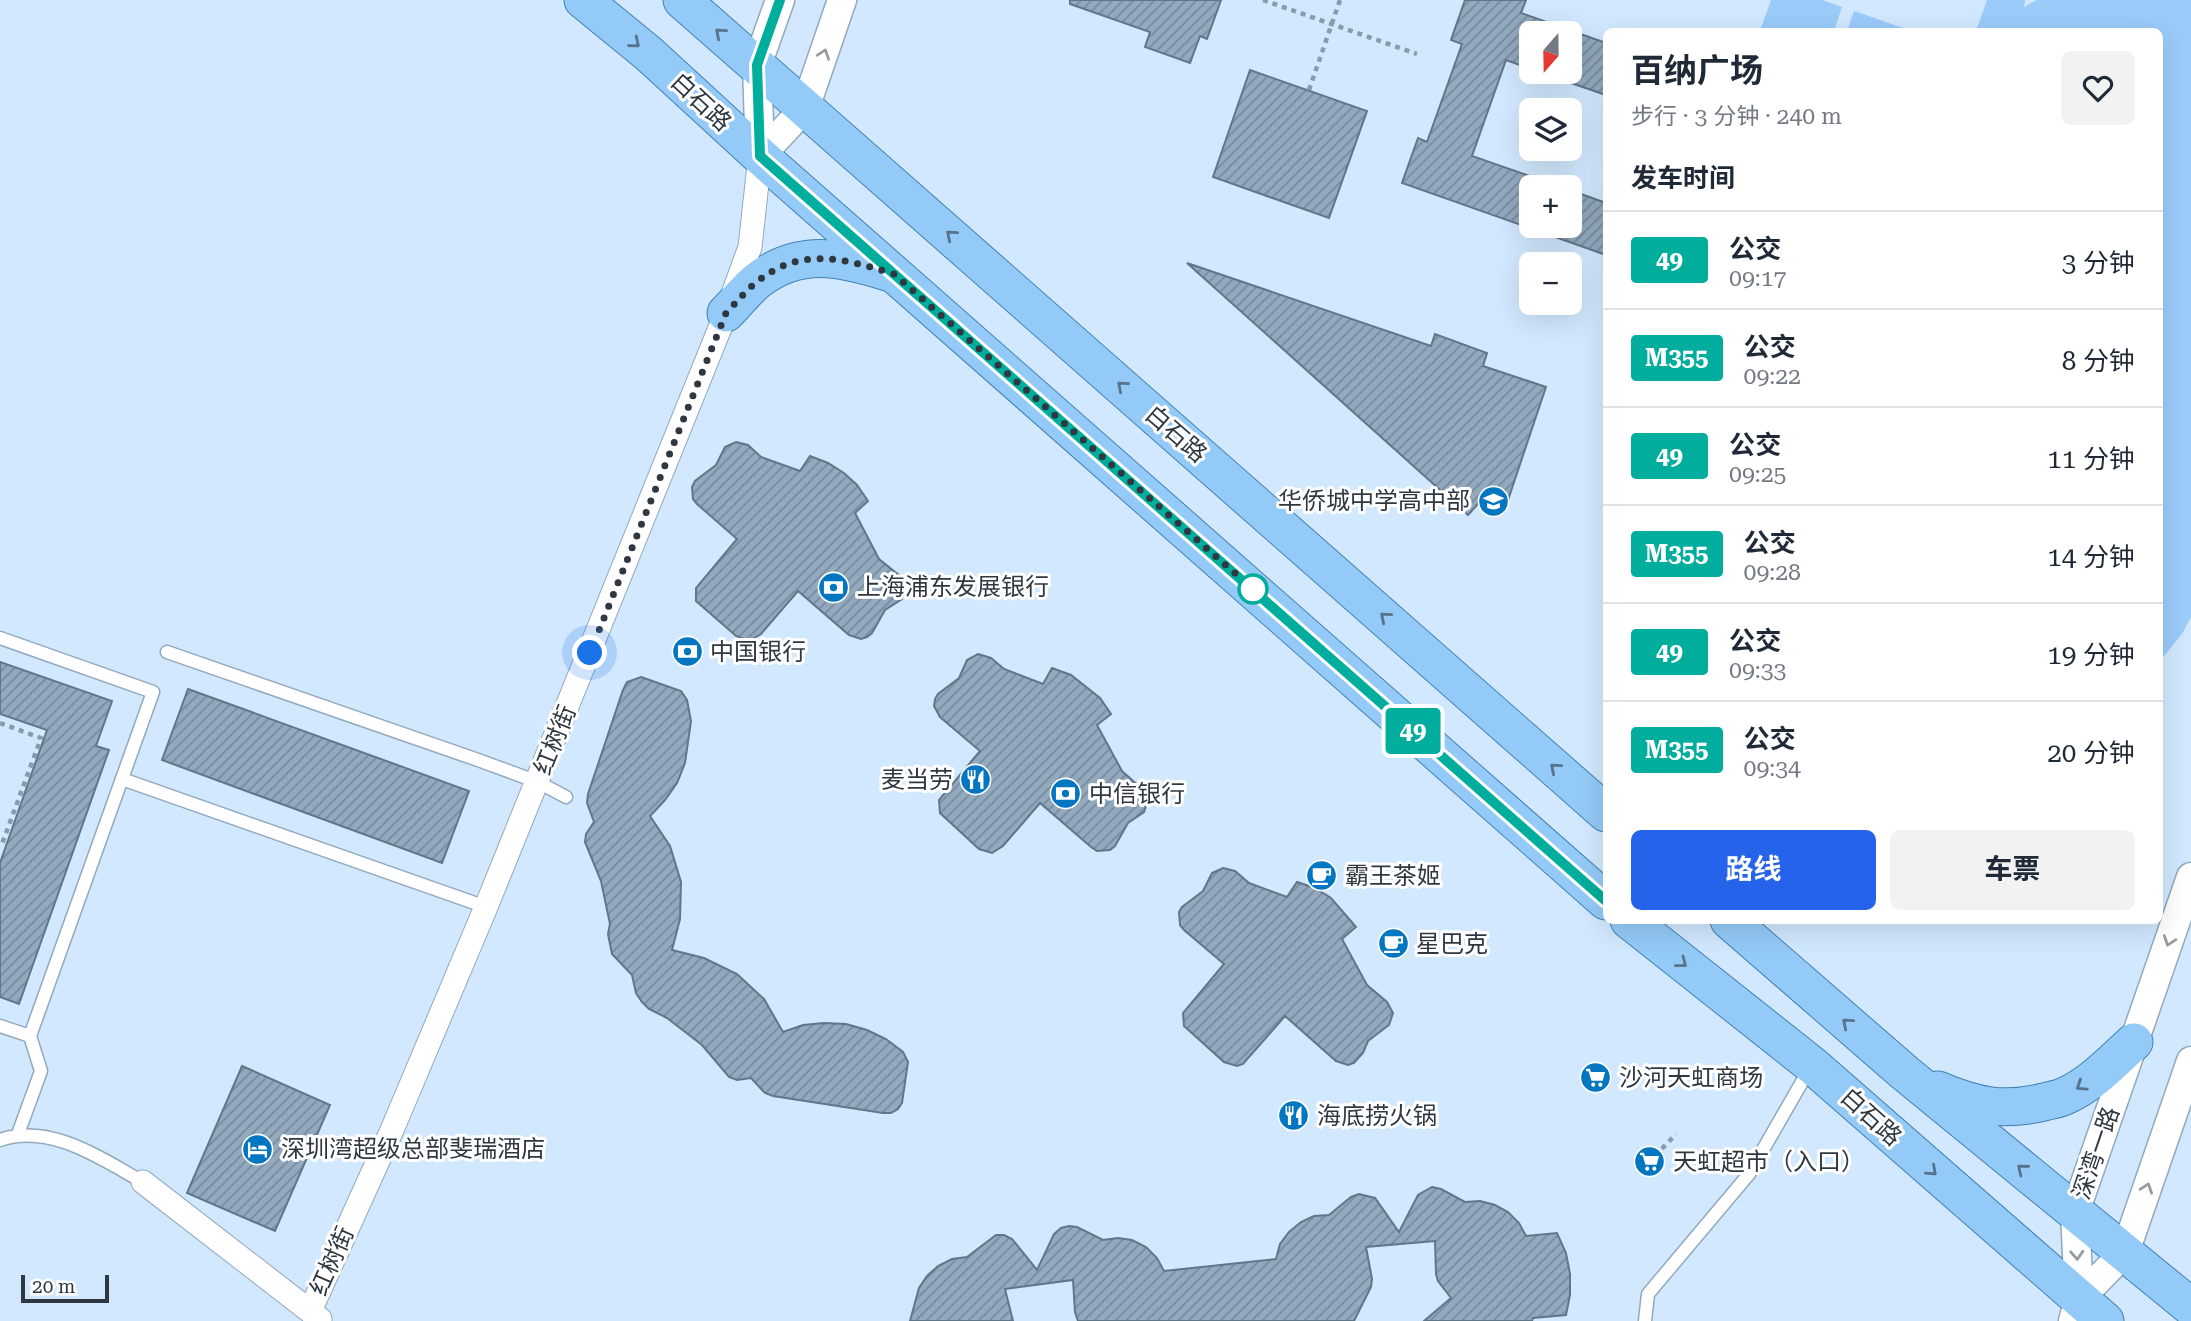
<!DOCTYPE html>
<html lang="zh">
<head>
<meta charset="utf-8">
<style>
	:root { --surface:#fff; --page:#f2f2f3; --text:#1f2937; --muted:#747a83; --line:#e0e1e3; --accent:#2563eb }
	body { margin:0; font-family:"Roboto Serif","Noto Sans SC",serif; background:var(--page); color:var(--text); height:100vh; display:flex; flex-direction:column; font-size:26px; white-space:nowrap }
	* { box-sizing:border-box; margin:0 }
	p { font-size:23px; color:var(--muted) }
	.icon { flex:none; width:38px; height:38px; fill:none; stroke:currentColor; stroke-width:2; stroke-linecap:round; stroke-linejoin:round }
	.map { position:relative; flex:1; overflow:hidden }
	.drawer { position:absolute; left:1603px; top:28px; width:560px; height:896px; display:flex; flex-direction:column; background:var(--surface); border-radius:10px; box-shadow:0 7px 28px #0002 }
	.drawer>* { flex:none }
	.badge { padding:0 14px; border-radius:5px; font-size:24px; line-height:46px }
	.needle { width:46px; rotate:200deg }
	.buttons { position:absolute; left:1519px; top:21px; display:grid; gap:14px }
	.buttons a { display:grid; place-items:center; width:63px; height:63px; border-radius:10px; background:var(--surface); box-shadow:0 7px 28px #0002; font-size:35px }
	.scale { position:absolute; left:21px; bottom:18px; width:88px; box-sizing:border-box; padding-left:7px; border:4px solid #2f3841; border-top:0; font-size:19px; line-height:24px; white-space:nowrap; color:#2f3841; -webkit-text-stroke:5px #fff; paint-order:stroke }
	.you { position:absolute; width:35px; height:35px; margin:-18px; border:5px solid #fff; border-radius:50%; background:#1a73e8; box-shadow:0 0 0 10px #1a73e833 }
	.map>.badge { position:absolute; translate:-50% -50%; box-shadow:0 0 0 4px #fff }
	h2 { padding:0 28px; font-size:26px; line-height:63px }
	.round { display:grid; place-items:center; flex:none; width:74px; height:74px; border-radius:10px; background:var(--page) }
	.overview { display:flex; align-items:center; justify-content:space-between; height:119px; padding:0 28px }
	h1 { font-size:33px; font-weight:700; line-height:52px }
	.action { display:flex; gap:14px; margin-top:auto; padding:14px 28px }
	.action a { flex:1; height:80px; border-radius:10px; background:var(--accent); color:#fff; font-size:28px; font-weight:700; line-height:80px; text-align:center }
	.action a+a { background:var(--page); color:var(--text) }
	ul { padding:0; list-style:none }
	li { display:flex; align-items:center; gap:21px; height:98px; padding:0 28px; border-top:2px solid var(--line) }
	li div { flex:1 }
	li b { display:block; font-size:26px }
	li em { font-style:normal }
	li .badge { min-width:77px; font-weight:700; text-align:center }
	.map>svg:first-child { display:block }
	.garden { fill:#9acbf9 }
	.building { fill:url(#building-hatch); stroke:#617689; stroke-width:2 }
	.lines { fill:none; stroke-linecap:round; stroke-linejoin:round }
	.service-casing { stroke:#92a8bd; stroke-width:15 }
	.minor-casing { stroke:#92a8bd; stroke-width:25 }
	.tertiary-casing { stroke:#92a8bd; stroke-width:31 }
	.primary-casing { stroke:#4280b4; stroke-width:39 }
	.path { stroke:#899aaa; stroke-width:4.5; stroke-dasharray:5 5; stroke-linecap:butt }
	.service { stroke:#fff; stroke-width:12 }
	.minor { stroke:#fff; stroke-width:23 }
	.tertiary { stroke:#fff; stroke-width:28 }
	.primary { stroke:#94caf7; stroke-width:37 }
	.oneway { stroke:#57728a }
	.oneway2 { stroke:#979ca0 }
	.line-casing { stroke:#fff; stroke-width:16 }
	.line { stroke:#01ad9c; stroke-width:10 }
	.walk { stroke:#2f3841; stroke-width:7; stroke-dasharray:0 12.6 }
	.stop-dot { fill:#fff; stroke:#01ad9c; stroke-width:3.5 }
	.labels { text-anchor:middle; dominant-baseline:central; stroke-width:6; stroke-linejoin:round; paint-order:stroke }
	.street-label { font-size:24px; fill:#2f3841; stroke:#fff }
	.poi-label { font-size:24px; fill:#2f3841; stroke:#fff; text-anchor:start }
</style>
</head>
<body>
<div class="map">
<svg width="2191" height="1321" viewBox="0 0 2191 1321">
	<defs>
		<pattern id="building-hatch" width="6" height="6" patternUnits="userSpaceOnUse" patternTransform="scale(1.75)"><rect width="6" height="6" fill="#93a9be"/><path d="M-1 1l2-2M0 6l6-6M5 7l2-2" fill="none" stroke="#788b9c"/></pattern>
	</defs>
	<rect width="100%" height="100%" fill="#d1e8fe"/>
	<g class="garden">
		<path d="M1771 0H1822L1842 7 1834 31H1760Z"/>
		<path d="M1987 0H2025L2024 7 2037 0H2191V617L2182 634 2160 661V32L1976 31Z"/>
		<path d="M1854 11 1912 31H1847Z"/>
	</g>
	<g class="building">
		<path d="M1070 0H1221L1207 39 1200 36 1190 63 1145 47 1150 32 1070 4Z"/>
		<path d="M1465 0H1526L1521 13 1606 43V95L1539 72H1570V33H1531V69L1506 60 1472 156 1561 187H1531V226H1570V190L1606 203V255L1402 183 1418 138 1427 142 1462 44 1451 40Z"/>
		<path d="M1250 70 1367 111 1329 218 1213 177Z"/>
		<path d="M1187 263 1431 346 1435 334 1487 353 1483 366 1546 387 1508 500 1493 487 1468 515Z"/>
		<path d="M736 442 748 445 761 457 800 471 810 456 828 463 844 473 857 485 868 501 855 513 879 559 900 576 905 587 902 599 885 610 872 633 867 637 861 639 849 635 798 591 761 634 749 641 736 636 696 601V588L737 539 697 504 693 499 692 487 695 481 716 465 725 447Z"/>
		<path d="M978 654 991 658 1004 669 1043 684 1052 668 1071 675 1100 698 1111 714 1097 725 1122 771 1142 789 1148 800 1144 812 1128 823 1115 846 1110 850 1097 851 1091 847 1040 803 1003 846 992 853 979 849 940 813 939 800 980 751 940 717 934 706 935 699 938 694 959 678 967 660Z"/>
		<path d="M0 662 112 701 96 746 109 750 19 1004 0 997V863L47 730 0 714Z"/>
		<path d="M641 677 681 691 687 700 691 721 685 763 677 783 665 800 650 816 670 846 681 882 680 919 672 950 704 958 737 974 764 999 783 1032 803 1025 824 1023 846 1024 867 1030 886 1039 903 1052 908 1062 902 1103 898 1109 891 1113H883L773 1096 765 1093 751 1078 737 1080 729 1077 702 1045 667 1018 649 1009 642 1002 636 993 632 975 612 954 608 934 610 924 601 881 585 842 586 834 594 822 587 803 588 794 623 690 627 682Z"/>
		<path d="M188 689 469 791 442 863 162 760Z"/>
		<path d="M1223 868 1235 871 1249 883 1287 897 1297 882 1315 888 1331 898 1356 927 1342 939 1367 985 1387 1002 1393 1013 1389 1025 1368 1041 1363 1053 1354 1063 1348 1065 1336 1061 1285 1016 1243 1064 1237 1066 1224 1062 1184 1026 1183 1013 1224 964 1184 930 1180 925 1179 912 1182 907 1203 891 1212 873Z"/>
		<path d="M242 1066 330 1105 275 1231 187 1193Z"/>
		<path d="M1432 1187 1441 1189 1465 1202 1480 1201 1495 1205 1508 1212 1519 1223 1526 1236 1557 1233 1566 1253 1570 1274V1295L1566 1315 1533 1318 1532 1321H1424L1451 1298 1438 1281 1436 1274 1435 1241 1366 1247 1372 1279 1371 1287 1354 1321H1078L1075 1312 1073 1280 1005 1289 1013 1321H910L919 1288 927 1276 938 1266 952 1259 967 1257 996 1235H1004L1012 1239 1037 1270 1054 1234 1061 1228 1069 1226 1077 1227 1103 1240 1118 1238 1132 1240 1146 1247 1157 1258 1164 1271 1276 1259 1280 1244 1289 1232 1301 1222 1314 1216 1329 1215 1351 1197 1359 1194 1375 1198 1399 1232 1418 1195Z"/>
	</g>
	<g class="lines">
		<defs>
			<g id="service">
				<path d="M0 638 153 692 30 1036 0 1026"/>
				<path d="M167 652 478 760 538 782 566 797"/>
				<path d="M122 779 486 907"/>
				<path d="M18 1134 41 1071 30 1036"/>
				<path d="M0 1140C50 1123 100 1158 143 1182"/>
				<path d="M1645 1321 1648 1294 1749 1174 1810 1068"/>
			</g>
			<g id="minor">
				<path d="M143 1182 320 1319"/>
				<path d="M310 1311 392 1130 486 907 726 313 750 247 760 156"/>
			</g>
			<g id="tertiary">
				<path d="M760 156 805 108 842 0"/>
				<path d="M760 156 757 65 780 0"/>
				<path d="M2079 1299 2125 1252 2191 1061"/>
				<path d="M2073 1321 2079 1299 2075 1212 2191 877"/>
			</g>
			<g id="primary">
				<path d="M583 0 649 54 760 156 1606 901"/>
				<path d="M682 0 1606 813"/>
				<path d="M726 313C737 302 746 290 757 281 799 248 840 257 887 272"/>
				<path d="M1629 920 1812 1065 2105 1321"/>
				<path d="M1729 920 1905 1073 2191 1307"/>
				<path d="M1938 1090C1975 1106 2003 1112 2044 1102 2051 1100 2059 1099 2065 1096 2091 1085 2113 1061 2134 1042"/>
			</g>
		</defs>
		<use href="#service" class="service-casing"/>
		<use href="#minor" class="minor-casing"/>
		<use href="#tertiary" class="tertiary-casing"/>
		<use href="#primary" class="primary-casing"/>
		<g class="path">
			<path d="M1263 0 1417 54"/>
			<path d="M1309 90 1340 0"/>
			<path d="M0 723 41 738 2 844"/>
			<path d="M1655 1156 1676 1134"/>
		</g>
		<use href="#service" class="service"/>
		<use href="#minor" class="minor"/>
		<use href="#tertiary" class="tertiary"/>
		<use href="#primary" class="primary"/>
	</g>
	<defs><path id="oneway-chevron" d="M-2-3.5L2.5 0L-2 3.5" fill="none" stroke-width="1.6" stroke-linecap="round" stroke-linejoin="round" transform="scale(1.75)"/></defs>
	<g class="oneway">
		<use href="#oneway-chevron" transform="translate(720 33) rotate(-139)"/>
		<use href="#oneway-chevron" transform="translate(635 43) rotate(39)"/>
		<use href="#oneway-chevron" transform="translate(951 235) rotate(-139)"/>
		<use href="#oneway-chevron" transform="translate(1122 386) rotate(-139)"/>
		<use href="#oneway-chevron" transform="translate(1385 617) rotate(-139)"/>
		<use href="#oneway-chevron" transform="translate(1555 768) rotate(-139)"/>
		<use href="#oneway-chevron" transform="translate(1682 963) rotate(38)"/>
		<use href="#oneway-chevron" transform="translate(1847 1023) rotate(-139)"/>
		<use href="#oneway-chevron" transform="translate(2081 1086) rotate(146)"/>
		<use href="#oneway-chevron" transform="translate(2022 1169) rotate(-141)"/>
		<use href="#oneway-chevron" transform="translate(1932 1171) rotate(42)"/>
	</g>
	<g class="oneway2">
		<use href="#oneway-chevron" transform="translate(824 54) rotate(-71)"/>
		<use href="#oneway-chevron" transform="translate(2169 941) rotate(109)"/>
		<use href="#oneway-chevron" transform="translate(2147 1188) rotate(-71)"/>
		<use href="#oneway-chevron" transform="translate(2077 1255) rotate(87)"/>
	</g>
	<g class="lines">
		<defs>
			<path id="line" d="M780 0 757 65 760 156 1606 901"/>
		</defs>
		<use href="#line" class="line-casing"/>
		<use href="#line" class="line"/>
		<path class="walk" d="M590 653 726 313C737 302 746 290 758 281 802 246 845 259 894 274L1253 589"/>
	</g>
	<defs>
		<symbol id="school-disc" viewBox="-11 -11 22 22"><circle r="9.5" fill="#0276c0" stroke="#fff"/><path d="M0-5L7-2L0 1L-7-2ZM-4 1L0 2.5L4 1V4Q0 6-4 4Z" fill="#fff"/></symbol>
		<symbol id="bank-disc" viewBox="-11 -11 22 22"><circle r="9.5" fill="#0276c0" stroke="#fff"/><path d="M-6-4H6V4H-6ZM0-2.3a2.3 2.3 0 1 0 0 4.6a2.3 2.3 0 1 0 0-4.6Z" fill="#fff"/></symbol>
		<symbol id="restaurant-disc" viewBox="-11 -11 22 22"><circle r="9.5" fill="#0276c0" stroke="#fff"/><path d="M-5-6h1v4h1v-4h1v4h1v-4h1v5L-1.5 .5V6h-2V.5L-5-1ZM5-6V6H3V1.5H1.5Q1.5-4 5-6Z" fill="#fff"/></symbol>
		<symbol id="cafe-disc" viewBox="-11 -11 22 22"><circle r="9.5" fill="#0276c0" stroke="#fff"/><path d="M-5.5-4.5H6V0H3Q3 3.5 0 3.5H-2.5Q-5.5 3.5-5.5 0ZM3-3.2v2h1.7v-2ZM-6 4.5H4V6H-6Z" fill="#fff"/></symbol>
		<symbol id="supermarket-disc" viewBox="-11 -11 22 22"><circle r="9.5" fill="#0276c0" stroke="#fff"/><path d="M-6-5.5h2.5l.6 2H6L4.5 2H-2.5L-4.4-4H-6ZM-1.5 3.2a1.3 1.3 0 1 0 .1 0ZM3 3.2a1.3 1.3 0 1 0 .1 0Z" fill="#fff"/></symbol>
		<symbol id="hotel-disc" viewBox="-11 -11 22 22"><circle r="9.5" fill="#0276c0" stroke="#fff"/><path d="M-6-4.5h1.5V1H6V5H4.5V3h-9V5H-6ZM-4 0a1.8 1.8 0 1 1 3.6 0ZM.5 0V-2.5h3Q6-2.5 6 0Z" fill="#fff"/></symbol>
	</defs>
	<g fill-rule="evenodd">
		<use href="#school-disc" x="1476" y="484" width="35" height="35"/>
		<use href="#bank-disc" x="816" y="570" width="35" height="35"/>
		<use href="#bank-disc" x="670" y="634" width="35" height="35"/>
		<use href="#restaurant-disc" x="958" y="762" width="35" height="35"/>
		<use href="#bank-disc" x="1048" y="776" width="35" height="35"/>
		<use href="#cafe-disc" x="1304" y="858" width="35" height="35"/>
		<use href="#cafe-disc" x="1376" y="926" width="35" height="35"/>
		<use href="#supermarket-disc" x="1578" y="1060" width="35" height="35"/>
		<use href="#restaurant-disc" x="1276" y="1098" width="35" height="35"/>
		<use href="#hotel-disc" x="240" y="1132" width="35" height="35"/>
		<use href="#supermarket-disc" x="1632" y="1144" width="35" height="35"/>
	</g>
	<circle class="stop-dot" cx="1253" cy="589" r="14"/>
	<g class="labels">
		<g class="street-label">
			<text transform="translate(701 102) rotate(43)">白石路</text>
			<text transform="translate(1176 434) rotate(41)">白石路</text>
			<text transform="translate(555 740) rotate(-68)">红树街</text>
			<text transform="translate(1871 1117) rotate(42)">白石路</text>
			<text transform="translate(2096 1153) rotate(-71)">深湾一路</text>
			<text transform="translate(332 1261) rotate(-66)">红树街</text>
		</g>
		<g class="poi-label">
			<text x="1470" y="501" text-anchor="end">华侨城中学高中部</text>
			<text x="857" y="587">上海浦东发展银行</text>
			<text x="710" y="652">中国银行</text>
			<text x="953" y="780" text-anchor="end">麦当劳</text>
			<text x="1089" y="794">中信银行</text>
			<text x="1345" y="876">霸王茶姬</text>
			<text x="1416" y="944">星巴克</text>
			<text x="1619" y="1078">沙河天虹商场</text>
			<text x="1317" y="1116">海底捞火锅</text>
			<text x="281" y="1149">深圳湾超级总部斐瑞酒店</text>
			<text x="1673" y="1162">天虹超市（入口）</text>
		</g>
	</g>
</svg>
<div class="buttons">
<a><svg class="needle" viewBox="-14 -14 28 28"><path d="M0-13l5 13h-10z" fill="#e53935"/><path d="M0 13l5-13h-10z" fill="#747a83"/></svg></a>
<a><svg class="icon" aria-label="layers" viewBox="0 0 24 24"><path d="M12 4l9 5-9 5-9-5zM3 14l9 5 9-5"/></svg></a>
<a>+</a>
<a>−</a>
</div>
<div class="scale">20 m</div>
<div class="you" style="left:590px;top:653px"></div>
<b class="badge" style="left:1413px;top:731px;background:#01ad9c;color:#fff">49</b>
<section class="drawer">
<div class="overview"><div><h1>百纳广场</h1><p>步行 · 3 分钟 · 240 m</p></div><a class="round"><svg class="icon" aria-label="heart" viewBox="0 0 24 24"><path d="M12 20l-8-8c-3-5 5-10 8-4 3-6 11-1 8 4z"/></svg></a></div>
<h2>发车时间</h2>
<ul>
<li><span class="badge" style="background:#01ad9c;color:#fff">49</span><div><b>公交</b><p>09:17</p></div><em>3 分钟</em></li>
<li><span class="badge" style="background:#01ad9c;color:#fff">M355</span><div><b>公交</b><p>09:22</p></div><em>8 分钟</em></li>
<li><span class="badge" style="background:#01ad9c;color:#fff">49</span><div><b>公交</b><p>09:25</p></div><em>11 分钟</em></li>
<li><span class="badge" style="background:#01ad9c;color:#fff">M355</span><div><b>公交</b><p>09:28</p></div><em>14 分钟</em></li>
<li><span class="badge" style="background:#01ad9c;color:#fff">49</span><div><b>公交</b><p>09:33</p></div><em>19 分钟</em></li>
<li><span class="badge" style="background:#01ad9c;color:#fff">M355</span><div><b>公交</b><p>09:34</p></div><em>20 分钟</em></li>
</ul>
<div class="action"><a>路线</a><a>车票</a></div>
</section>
</div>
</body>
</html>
